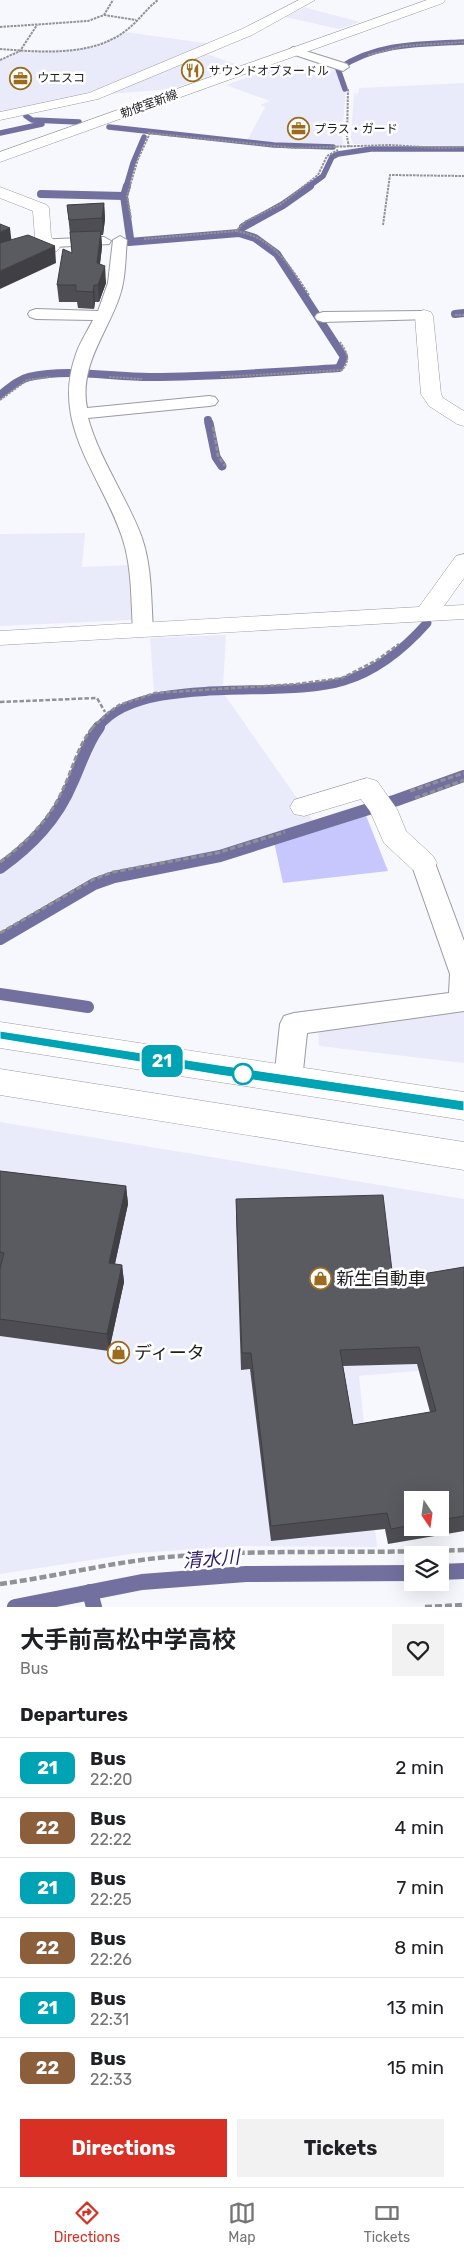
<!DOCTYPE html>
<html lang="en">
<head>
<meta charset="utf-8">
<style>
	:root { --surface:#fff; --page:#f2f2f2; --text:#202124; --muted:#757577; --line:#e0e0e0; --accent:#d93025 }
	body { margin:0; font-family:Rubik,"Noto Sans JP",sans-serif; background:var(--page); color:var(--text); height:100vh; display:flex; flex-direction:column; font-size:19px; white-space:nowrap }
	* { box-sizing:border-box; margin:0 }
	p { font-size:16px; color:var(--muted) }
	.icon { flex:none; width:28px; height:28px; fill:none; stroke:currentColor; stroke-width:2; stroke-linecap:round; stroke-linejoin:round }
	.map { position:relative; height:1607px; overflow:hidden }
	.panel { display:flex; flex-direction:column; background:var(--surface); flex:1 }
	.panel>* { flex:none }
	.badge { padding:0 10px; border-radius:8px; font-size:18px; line-height:32px }
	.needle { width:32px; rotate:167deg }
	.controls { position:absolute; left:404px; top:1491px; display:grid; gap:10px }
	.controls a { display:grid; place-items:center; width:45px; height:45px; border-radius:0px; background:var(--surface); box-shadow:0 5px 20px #0002; font-size:25px }
	.map>.badge { position:absolute; translate:-50% -50%; box-shadow:0 0 0 2px #fff }
	h2 { padding:0 20px; font-size:19px; line-height:45px }
	.round { display:grid; place-items:center; flex:none; width:52px; height:52px; border-radius:0px; background:var(--page) }
	.headline { display:flex; align-items:center; justify-content:space-between; height:85px; padding:0 20px }
	h1 { font-size:24px; font-weight:700; line-height:38px }
	.primary-button { display:flex; gap:10px; margin-top:auto; padding:10px 20px }
	.primary-button a { flex:1; height:58px; border-radius:0px; background:var(--accent); color:#fff; font-size:20px; font-weight:700; line-height:58px; text-align:center }
	.primary-button a+a { background:var(--page); color:var(--text) }
	ul { padding:0; list-style:none }
	li { display:flex; align-items:center; gap:15px; height:60px; padding:0 20px; border-top:1px solid var(--line) }
	li div { flex:1 }
	li b { display:block; font-size:19px }
	li em { font-style:normal }
	li .badge { min-width:55px; font-weight:700; text-align:center }
	.tab-bar { display:flex; justify-content:space-around; align-items:center; height:70px; border-top:1px solid var(--line); background:var(--surface); font-size:14px; color:var(--muted) }
	.tab-bar a { display:grid; justify-items:center; gap:2px }
	.tab-bar .selected { color:var(--accent) }
	.map>svg:first-child { display:block }
	.built { fill:#eaebfa }
	.green { fill:#c7c6fd }
	.lines { fill:none; stroke-linecap:round; stroke-linejoin:round }
	.stream-far4 { stroke:#72709f; stroke-width:5.5 }
	.stream-far3 { stroke:#72709f; stroke-width:8 }
	.stream-far2 { stroke:#72709f; stroke-width:9 }
	.stream-far1 { stroke:#72709f; stroke-width:12 }
	.stream { stroke:#72709f; stroke-width:16 }
	.lane-casing { stroke:#9a9aa1; stroke-width:2 }
	.street-casing { stroke:#9a9aa1; stroke-width:1 }
	.secondary-casing { stroke:#9a9aa1; stroke-width:1 }
	.path-far3 { stroke:#919196; stroke-width:2; stroke-dasharray:2.5 1; stroke-linecap:butt }
	.path-far2 { stroke:#919196; stroke-width:2.5; stroke-dasharray:4.5 2; stroke-linecap:butt }
	.path-far1 { stroke:#919196; stroke-width:3; stroke-dasharray:5.5 2.5; stroke-linecap:butt }
	.path { stroke:#919196; stroke-width:4.5; stroke-dasharray:7 3; stroke-linecap:butt }
	.lane { fill:#fff; fill-rule:evenodd }
	.street { fill:#fff; fill-rule:evenodd }
	.secondary { fill:#fff; fill-rule:evenodd }
	.wall { fill:#4d4d53; fill-rule:evenodd }
	.shaded-wall { fill:#3f3f44 }
	.building { fill:#5a5a61; stroke:#3f3f44; fill-rule:evenodd }
	.line { fill:#00a3b4; stroke:#fff }
	.stop-dot { fill:#fff; stroke:#00a3b4; stroke-width:2.5 }
	.labels { text-anchor:middle; dominant-baseline:central; stroke-width:5; stroke-linejoin:round; paint-order:stroke }
	.far-poi-label { font-size:12px; fill:#1f1f22; stroke:#fff; text-anchor:start }
	.far-street-label { font-size:12px; fill:#1f1f22; stroke:#fff }
	.near-poi-label { font-size:18px; fill:#1f1f22; stroke:#fff; text-anchor:start }
	.near-water-label { font-size:19px; font-style:italic; fill:#2d1e6b; stroke:#fff }
</style>
</head>
<body>
<div class="map">
<svg width="464" height="1607" viewBox="0 0 464 1607">
	<rect width="100%" height="100%" fill="#f7f7fe"/>
	<g class="built">
		<path d="M305 7 311 9 360 22 339 29 285 17Z"/>
		<path d="M125 32 212 44 82 96 0 113V61L21 51 78 49 96 45Z"/>
		<path d="M206 54 239 65 172 89 109 94Z"/>
		<path d="M281 65 339 70 346 89 342 137 344 147 275 145 247 141 265 107 260 105 270 101 226 85Z"/>
		<path d="M464 83V146L353 144 351 137 354 93 358 94 359 88Z"/>
		<path d="M85 533 82 567 128 565 132 620 0 626V534Z"/>
		<path d="M226 635 223 686 154 692 150 638Z"/>
		<path d="M224 694 313 821 216 852 112 871 93 877 0 931V871L31 847 55 820 70 795 90 743 104 722 128 707 146 701 160 698Z"/>
		<path d="M464 1007V1063L319 1046 318 1025Z"/>
		<path d="M0 1122 464 1199V1367L359 1376 377 1547 244 1546 137 1553 0 1574Z"/>
	</g>
	<path class="green" d="M365 813 388 871 283 883 274 842Z"/>
	<g class="lines">
		<g class="stream-far4">
			<path d="M345 89 338 69C375 43 420 44 464 42"/>
			<path d="M26 116 32 120 79 122"/>
			<path d="M109 127 274 145 333 147"/>
			<path d="M0 133 42 124"/>
			<path d="M126 187 133 163 144 137"/>
			<path d="M308 187 323 176 332 157 338 154 371 149H464"/>
		</g>
		<g class="stream-far3">
			<path d="M127 186 124 196 130 238"/>
			<path d="M41 194 124 196"/>
			<path d="M243 227 283 205 310 186"/>
			<path d="M455 314 464 313"/>
			<path d="M0 395C9 388 17 380 29 377 68 368 110 377 150 377 213 377 276 372 339 368L344 357 277 254 255 238 239 233 129 242"/>
			<path d="M208 420 209 425"/>
		</g>
		<g class="stream-far2">
			<path d="M209 423 216 457 222 466"/>
			<path d="M98 728C139 672 281 701 344 681 377 671 404 649 427 623"/>
		</g>
		<g class="stream-far1">
			<path d="M0 868C32 845 57 819 72 783 81 764 86 744 99 727"/>
			<path d="M0 939 94 884 114 877 220 856 397 800 464 776"/>
			<path d="M0 994 88 1007"/>
		</g>
		<g class="stream">
			<path d="M440 1572 464 1571"/>
			<path d="M90 1592 94 1607"/>
			<path d="M15 1607 142 1582 246 1574 412 1573"/>
		</g>
		<defs>
			<g id="lane">
				<path d="M293 47 347 64 349 67 343 71 289 53 287 51Z"/>
				<path d="M120 236 127 240C125 259 126 279 119 298 106 335 79 366 87 408L209 396 215 397 218 401 215 405 209 406 88 418C100 461 127 497 142 538 152 567 151 600 153 630L150 634 143 636 136 634 133 630C131 600 132 568 123 540 103 476 50 427 76 354 80 342 87 332 93 320L36 319 30 317 28 314 30 311 36 309 98 311 108 283 113 240Z"/>
				<path d="M104 237 111 241 109 244 36 248 0 259V250L35 240Z"/>
				<path d="M424 311 430 313 432 316 430 319 323 322 317 320 315 317 317 314 323 312Z"/>
				<path d="M423 854 432 857 435 863 464 941V1011L307 1033 302 1080 298 1088 288 1091 278 1088 274 1080 280 1024 284 1016 294 1013 449 993 450 974 411 863 414 857Z"/>
			</g>
			<g id="street">
				<path d="M299 0H315L252 35 98 99 0 120V112L89 93 242 29Z"/>
				<path d="M0 187 47 205 49 208 51 237 60 247 57 251H45L35 238 33 211 0 198Z"/>
				<path d="M424 310 431 312 433 316 441 394 443 398 464 411V426L457 424 429 406 421 394 415 316 417 312Z"/>
				<path d="M464 554V578L444 606 464 605V619L0 645V631L419 607 456 556Z"/>
				<path d="M367 778 377 781 397 809 406 831 433 856 437 863 433 870 423 873 413 870 384 843 370 811 361 799 304 816 294 814 290 807 294 800Z"/>
			</g>
			<g id="secondary">
				<path d="M427 0H445L443 3 0 162V152Z"/>
				<path d="M0 1022 464 1092V1120L0 1048Z"/>
				<path d="M0 1069 464 1142V1170L0 1095Z"/>
			</g>
		</defs>
		<use href="#lane" class="lane-casing"/>
		<use href="#street" class="street-casing"/>
		<use href="#secondary" class="secondary-casing"/>
		<g class="path-far3">
			<path d="M104 15 136 20"/>
			<path d="M0 27 88 21 104 15 113 0"/>
			<path d="M0 49C39 52 90 57 124 32 137 23 146 9 158 0"/>
			<path d="M368 55 404 46 464 42"/>
			<path d="M0 60 20 51 37 25"/>
			<path d="M348 89 347 137 349 147"/>
			<path d="M148 133 295 148 390 145 440 148 464 147"/>
			<path d="M131 218 127 196 138 159 150 133"/>
			<path d="M383 225 390 175 464 176"/>
			<path d="M236 231C273 237 290 266 309 295"/>
			<path d="M144 239 236 231 246 221 281 204 318 175 327 156 338 150"/>
			<path d="M455 315H464"/>
			<path d="M109 377 142 379"/>
			<path d="M221 377 342 370C351 359 347 353 340 342"/>
			<path d="M0 400 27 380 50 377"/>
		</g>
		<g class="path-far2">
			<path d="M213 427 218 456 225 466"/>
			<path d="M0 702 97 698 105 712"/>
			<path d="M92 728 109 712 119 705 155 693 297 684 342 678 377 660 399 644"/>
		</g>
		<g class="path-far1">
			<path d="M410 791 464 773"/>
			<path d="M415 798 464 780"/>
			<path d="M0 862C26 843 50 819 63 789 73 768 78 745 93 727"/>
			<path d="M0 933 94 879 113 872 217 853 285 832"/>
		</g>
		<g class="path">
			<path d="M0 1584C60 1576 119 1560 180 1556 274 1549 369 1554 464 1550"/>
			<path d="M425 1607 464 1605"/>
		</g>
		<use href="#lane" class="lane"/>
		<use href="#street" class="street"/>
		<use href="#secondary" class="secondary"/>
	</g>
	<g class="wall">
		<path d="M104 203 105 219 103 235H101L102 247 100 264 106 283 99 302H95L94 309 78 308 77 302H59L57 285 72 253 67 205Z"/>
		<path d="M0 1171 126 1186 128 1204 115 1264 122 1265 124 1282 109 1351 0 1336Z"/>
		<path d="M236 1199 393 1279 464 1267V1531L388 1544 385 1529 271 1541 250 1369 241 1370 236 1217ZM417 1364 430 1412 353 1425 343 1366ZM412 1500H440V1528H412Z"/>
	</g>
	<g class="shaded-wall">
		<path d="M104 203 105 219 103 235 102 218Z"/>
		<path d="M10 228 12 245 0 248V232Z"/>
		<path d="M101 231 102 247 98 279 97 263Z"/>
		<path d="M55 246 56 263 0 289V271Z"/>
		<path d="M105 266 106 283 99 302 98 285Z"/>
		<path d="M94 285 95 302 94 309 93 292Z"/>
		<path d="M126 1186 128 1204 111 1281 109 1263Z"/>
		<path d="M122 1265 124 1282 109 1351 107 1334Z"/>
	</g>
	<g class="building">
		<path d="M104 203 102 218 69 220 67 205Z"/>
		<path d="M0 224 10 228 0 232Z"/>
		<path d="M101 231 97 263 105 266 98 285H94L93 292 76 291V285H57L63 249 72 253 70 232Z"/>
		<path d="M28 235 55 246 0 271V243Z"/>
		<path d="M0 1171 126 1186 109 1263 122 1265 107 1334 0 1319V1269L4 1253 0 1252Z"/>
		<path d="M383 1195 393 1279 464 1267V1516L440 1520V1500H412V1525L391 1529 387 1513 271 1526 251 1353H242L236 1199ZM419 1347 436 1411 353 1425 340 1350Z"/>
	</g>
	<path class="line" d="M0 1031 219 1065 464 1101V1111L219 1075 0 1039Z"/>
	<defs>
		<symbol id="restaurant-ring" viewBox="-11 -11 22 22"><circle r="9.5" fill="#fff" stroke="#9b6c1d" stroke-width="1.5"/><path d="M-5-6h1v4h1v-4h1v4h1v-4h1v5L-1.5 .5V6h-2V.5L-5-1ZM5-6V6H3V1.5H1.5Q1.5-4 5-6Z" fill="#9b6c1d"/></symbol>
		<symbol id="office-ring" viewBox="-11 -11 22 22"><circle r="9.5" fill="#fff" stroke="#9b6c1d" stroke-width="1.5"/><path d="M-6-3h4V-5.5h4V-3h4V5H-6ZM-1-4.5V-3h2v-1.5ZM-6 0V1H6V0Z" fill="#9b6c1d"/></symbol>
		<symbol id="shop-ring" viewBox="-11 -11 22 22"><circle r="9.5" fill="#fff" stroke="#9b6c1d" stroke-width="1.5"/><path d="M-5-2.5h2.3a2.7 3.5 0 0 1 5.4 0H5L5.5 6h-11ZM-1.5-2.5h3a1.5 2.3 0 0 0-3 0Z" fill="#9b6c1d"/></symbol>
	</defs>
	<g fill-rule="evenodd">
		<use href="#restaurant-ring" x="180" y="58" width="25" height="25"/>
		<use href="#office-ring" x="8" y="66" width="25" height="25"/>
		<use href="#office-ring" x="286" y="116" width="25" height="25"/>
		<use href="#shop-ring" x="308" y="1266" width="25" height="25"/>
		<use href="#shop-ring" x="106" y="1340" width="25" height="25"/>
	</g>
	<circle class="stop-dot" cx="243" cy="1074" r="10"/>
	<g class="labels">
		<g class="far-poi-label">
			<text x="209" y="71">サウンドオブヌードル</text>
			<text x="37" y="78">ウエスコ</text>
			<text x="314" y="129">プラス・ガード</text>
		</g>
		<g class="far-street-label">
			<text transform="translate(149 104) rotate(-20)">勅使室新線</text>
		</g>
		<g class="near-poi-label">
			<text x="336" y="1279">新生自動車</text>
			<text x="134" y="1353">ディータ</text>
		</g>
		<g class="near-water-label">
			<text transform="translate(211 1559) rotate(-4)">清水川</text>
		</g>
	</g>
</svg>
<div class="controls">
<a><svg class="needle" viewBox="-14 -14 28 28"><path d="M0-13l5 13h-10z" fill="#e53935"/><path d="M0 13l5-13h-10z" fill="#757577"/></svg></a>
<a><svg class="icon" aria-label="layers" viewBox="0 0 24 24"><path d="M12 4l9 5-9 5-9-5zM3 14l9 5 9-5"/></svg></a>
</div>
<b class="badge" style="left:162px;top:1061px;background:#00a3b4;color:#fff">21</b>
</div>
<section class="panel">
<div class="headline"><div><h1>大手前高松中学高校</h1><p>Bus</p></div><a class="round"><svg class="icon" aria-label="heart" viewBox="0 0 24 24"><path d="M12 20l-8-8c-3-5 5-10 8-4 3-6 11-1 8 4z"/></svg></a></div>
<h2>Departures</h2>
<ul>
<li><span class="badge" style="background:#00a3b4;color:#fff">21</span><div><b>Bus</b><p>22:20</p></div><em>2 min</em></li>
<li><span class="badge" style="background:#8b5e3c;color:#fff">22</span><div><b>Bus</b><p>22:22</p></div><em>4 min</em></li>
<li><span class="badge" style="background:#00a3b4;color:#fff">21</span><div><b>Bus</b><p>22:25</p></div><em>7 min</em></li>
<li><span class="badge" style="background:#8b5e3c;color:#fff">22</span><div><b>Bus</b><p>22:26</p></div><em>8 min</em></li>
<li><span class="badge" style="background:#00a3b4;color:#fff">21</span><div><b>Bus</b><p>22:31</p></div><em>13 min</em></li>
<li><span class="badge" style="background:#8b5e3c;color:#fff">22</span><div><b>Bus</b><p>22:33</p></div><em>15 min</em></li>
</ul>
<div class="primary-button"><a>Directions</a><a>Tickets</a></div>
</section>
<nav class="tab-bar">
<a class="selected"><svg class="icon" aria-label="directions" viewBox="0 0 24 24"><path d="M12 3l9 9-9 9-9-9zM9 14v-3h6M13 9l2 2-2 2"/></svg>Directions</a>
<a><svg class="icon" aria-label="map" viewBox="0 0 24 24"><path d="M3 6l6-2 6 2 6-2v14l-6 2-6-2-6 2zM9 4v14M15 6v14"/></svg>Map</a>
<a><svg class="icon" aria-label="tickets" viewBox="0 0 24 24"><path d="M3 7h18v10H3zM15 7v10"/></svg>Tickets</a>
</nav>
</body>
</html>
